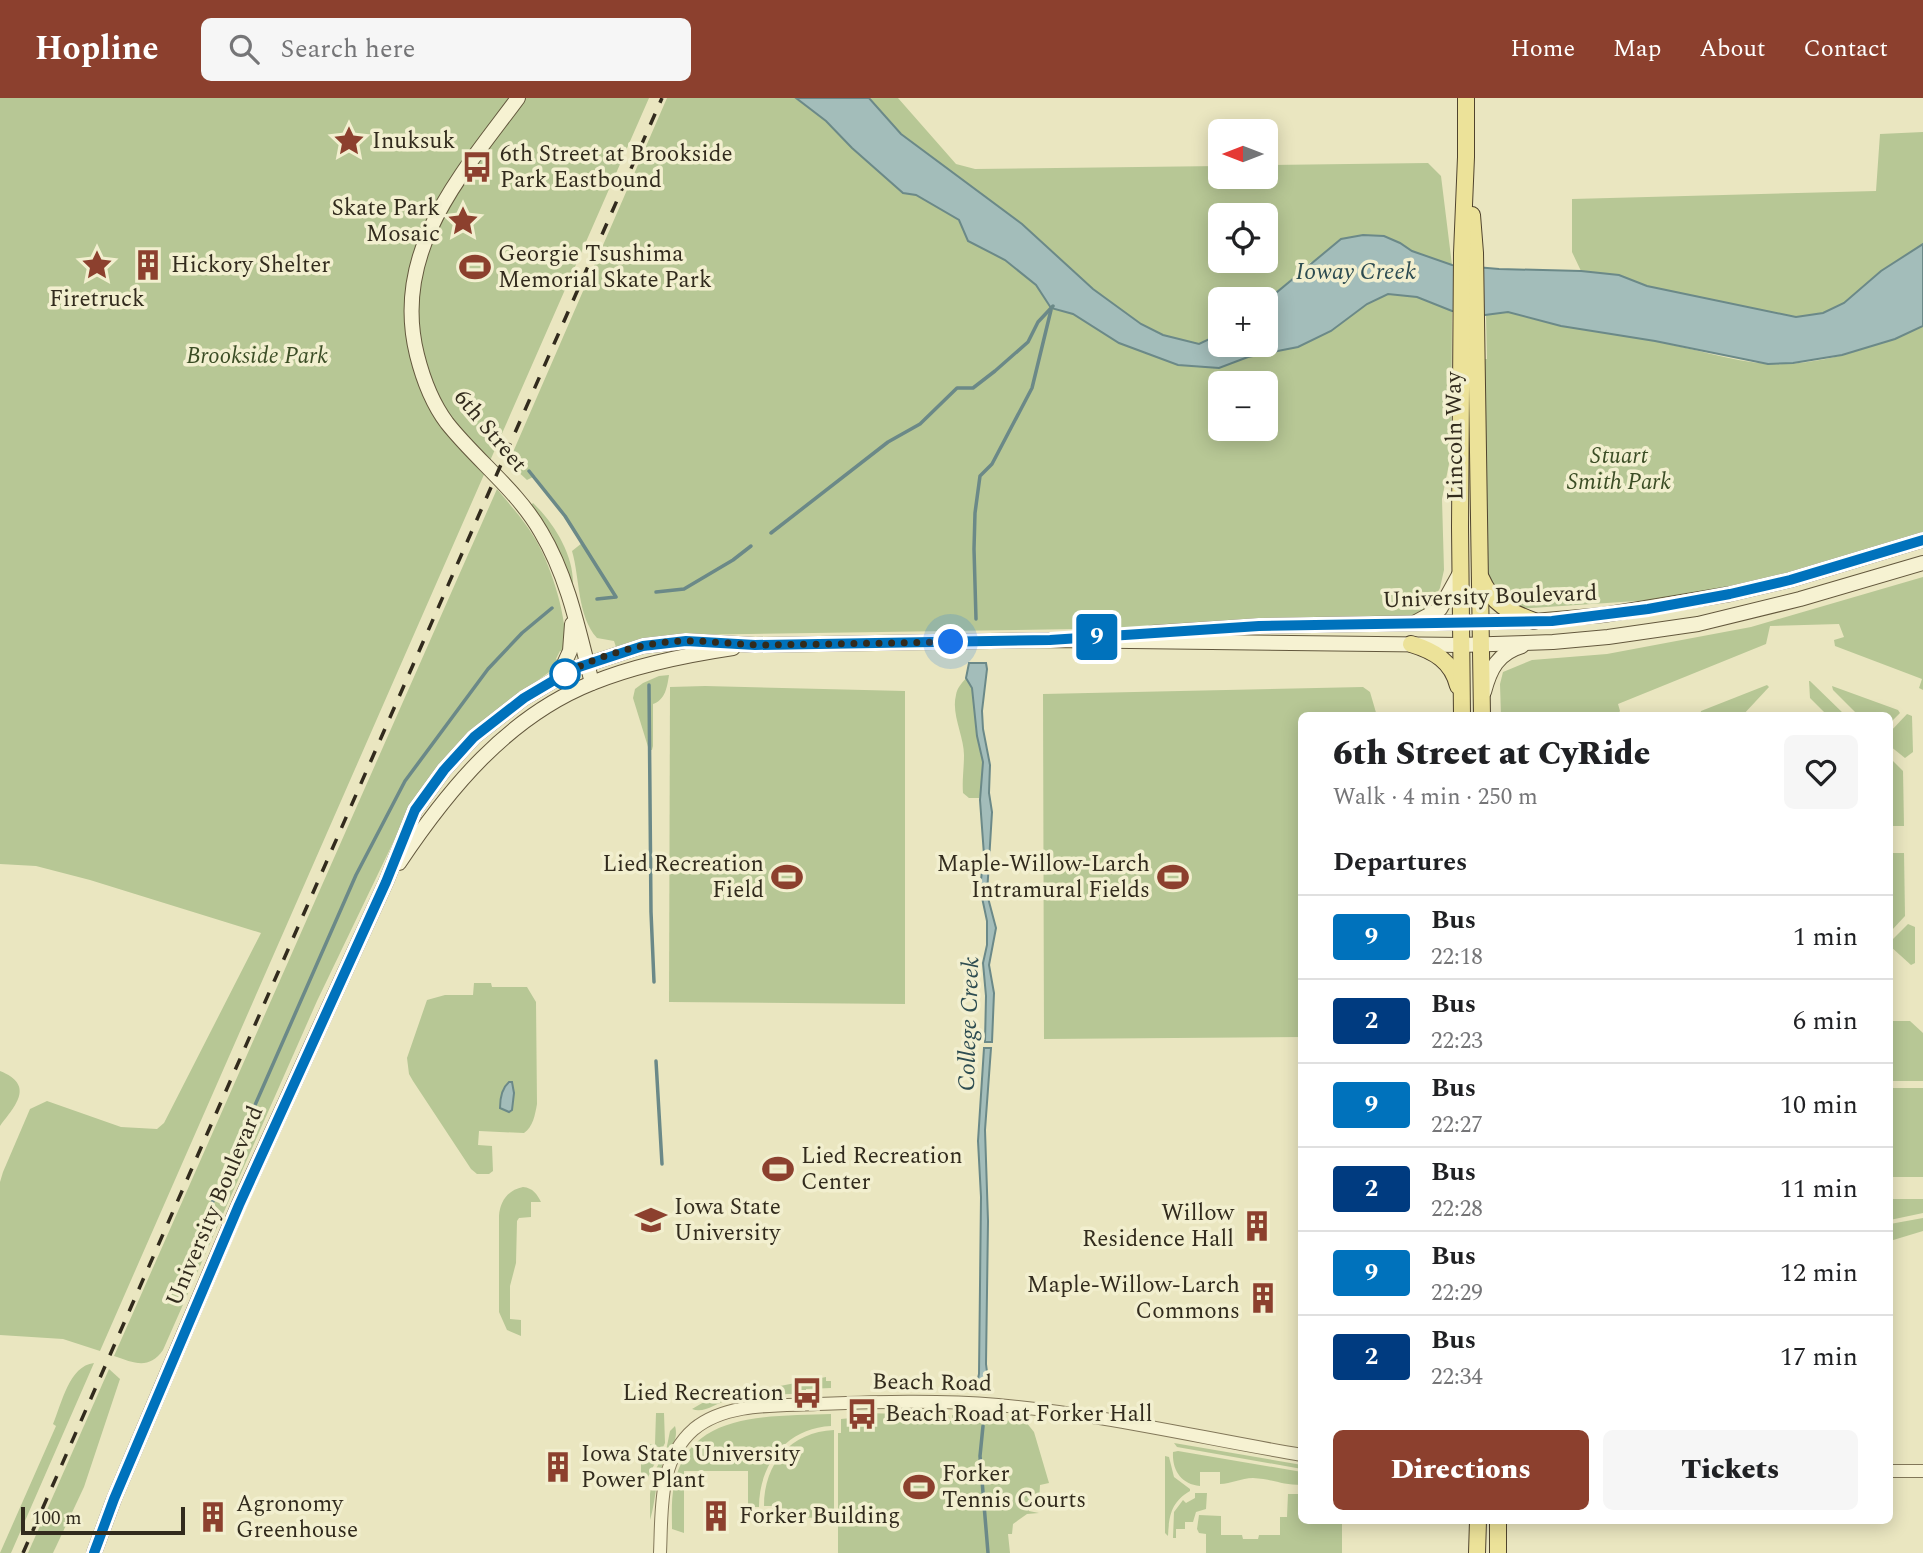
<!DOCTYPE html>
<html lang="en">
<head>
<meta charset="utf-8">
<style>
	:root { --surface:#fff; --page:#f6f6f6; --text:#202124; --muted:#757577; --line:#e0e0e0; --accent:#8c402e }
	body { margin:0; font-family:Spectral,serif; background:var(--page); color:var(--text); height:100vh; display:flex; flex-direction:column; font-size:26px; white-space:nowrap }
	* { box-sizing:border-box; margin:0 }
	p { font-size:23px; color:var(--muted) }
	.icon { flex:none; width:38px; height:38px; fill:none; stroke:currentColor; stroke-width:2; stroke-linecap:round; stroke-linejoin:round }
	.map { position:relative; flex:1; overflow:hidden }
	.drawer { position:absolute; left:1298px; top:614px; width:595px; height:812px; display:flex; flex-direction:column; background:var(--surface); border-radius:10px; box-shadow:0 4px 18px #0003 }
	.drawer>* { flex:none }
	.badge { padding:0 14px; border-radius:5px; font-size:24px; line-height:46px }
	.needle { width:46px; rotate:270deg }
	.fabs { position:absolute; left:1208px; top:21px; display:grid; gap:14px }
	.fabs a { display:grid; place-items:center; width:70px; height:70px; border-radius:10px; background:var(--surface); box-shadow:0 4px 18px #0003; font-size:35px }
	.scale { position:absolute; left:21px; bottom:18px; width:164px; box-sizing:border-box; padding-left:7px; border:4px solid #322b1d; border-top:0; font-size:19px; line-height:24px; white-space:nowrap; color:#322b1d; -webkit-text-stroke:5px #f2efcf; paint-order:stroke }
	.you { position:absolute; width:35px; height:35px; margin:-18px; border:5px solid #fff; border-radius:50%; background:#1a73e8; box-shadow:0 0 0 10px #1a73e833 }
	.map>.badge { position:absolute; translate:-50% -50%; box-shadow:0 0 0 4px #fff }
	h2 { padding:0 35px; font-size:26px; line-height:63px }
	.round { display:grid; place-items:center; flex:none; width:74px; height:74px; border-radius:10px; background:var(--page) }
	.overview { display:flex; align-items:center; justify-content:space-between; height:119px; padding:0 35px }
	h1 { font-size:33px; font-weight:800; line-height:52px }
	.cta { display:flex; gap:14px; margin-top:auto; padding:14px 35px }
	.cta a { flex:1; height:80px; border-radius:10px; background:var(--accent); color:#fff; font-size:28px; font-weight:800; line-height:80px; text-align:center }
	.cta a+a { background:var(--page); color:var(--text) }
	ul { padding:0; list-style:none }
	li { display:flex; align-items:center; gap:21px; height:84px; padding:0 35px; border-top:2px solid var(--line) }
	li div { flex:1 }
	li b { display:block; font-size:26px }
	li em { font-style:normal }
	li .badge { min-width:77px; font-weight:700; text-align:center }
	header { display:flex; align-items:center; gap:42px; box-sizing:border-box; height:98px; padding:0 35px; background:var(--accent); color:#fff }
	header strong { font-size:33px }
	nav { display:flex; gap:38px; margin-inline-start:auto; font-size:24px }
	.search { width:490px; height:63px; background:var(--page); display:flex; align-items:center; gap:18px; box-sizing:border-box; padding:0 24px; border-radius:10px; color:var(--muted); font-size:26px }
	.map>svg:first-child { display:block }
	.green { fill:#b7c795; fill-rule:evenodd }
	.water { fill:#a3bdba; stroke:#6b8988; stroke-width:2 }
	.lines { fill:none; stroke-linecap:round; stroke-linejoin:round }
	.stream { stroke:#6b8988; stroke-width:3.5 }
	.tertiary-casing { stroke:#827759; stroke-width:14 }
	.secondary-casing { stroke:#63583d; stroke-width:16 }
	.primary-casing { stroke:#50442e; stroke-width:18 }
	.tertiary { stroke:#f6f2d2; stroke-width:12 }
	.secondary { stroke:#f6f2d2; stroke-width:14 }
	.primary { stroke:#ece299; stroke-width:16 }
	.rail { stroke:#322b1d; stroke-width:3.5; stroke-dasharray:12 12; stroke-linecap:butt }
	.line-casing { stroke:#fff; stroke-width:16 }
	.line { stroke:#0072bc; stroke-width:10 }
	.walk { stroke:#322b1d; stroke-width:7; stroke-dasharray:0 12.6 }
	.stop-dot { fill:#fff; stroke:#0072bc; stroke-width:3.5 }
	.labels { text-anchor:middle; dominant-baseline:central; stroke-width:7; stroke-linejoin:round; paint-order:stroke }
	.poi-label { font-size:23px; fill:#322b1d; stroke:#f2efcf; text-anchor:start }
	.park-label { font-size:23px; font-style:italic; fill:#3b4d25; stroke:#f2efcf }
	.street-label { font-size:23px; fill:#322b1d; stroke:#f2efcf }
	.water-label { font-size:24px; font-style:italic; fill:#2d4c51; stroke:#f2efcf }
</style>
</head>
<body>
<header>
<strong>Hopline</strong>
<div class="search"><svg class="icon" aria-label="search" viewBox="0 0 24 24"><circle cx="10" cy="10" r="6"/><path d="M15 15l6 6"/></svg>Search here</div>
<nav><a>Home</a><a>Map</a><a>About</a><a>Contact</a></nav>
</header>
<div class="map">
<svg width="1923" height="1455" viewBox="0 0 1923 1455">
	<rect width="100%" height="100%" fill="#eae6c0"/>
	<g class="green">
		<path d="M0 0H649L100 1253 63 1241 0 1237V1084L3 1074 30 1011 47 1003 121 1029 157 1031 164 1025 261 835 90 782 36 768 0 766Z"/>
		<path d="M667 0H796L826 23 852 50 903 95 916 97 959 122 968 143 1005 162 1036 187 1051 210 1073 216 1119 245 1219 270 1248 259 1298 249 1331 233 1367 206 1388 196 1417 199 1452 213 1451 356 1442 401 1444 472 1440 490 1431 506 1434 510 1414 519 1142 530 684 537 616 549 614 543 597 540C577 518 580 480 572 453L582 445 535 378 527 382 513 369 510 361ZM1220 285H1265V331H1220Z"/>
		<path d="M869 0H898L956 66 975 71 1220 68V79H1265V67L1428 65 1441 78 1452 167 1412 153 1400 145 1311 164 1265 204V201H1220V237L1199 246 1163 237 1141 226 1093 191 1022 126 901 36ZM1220 117H1265V163H1220Z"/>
		<path d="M1923 34V146L1881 173 1844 205 1823 215 1796 219 1647 188 1619 177 1581 173 1572 154V101L1876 93 1880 36Z"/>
		<path d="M1508 214C1556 229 1605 234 1654 243 1692 250 1730 263 1769 266 1821 268 1876 249 1923 228V436L1746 488 1682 500 1517 511 1496 498 1486 472 1483 261H1487L1486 217Z"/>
		<path d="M497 391C510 407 524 422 534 439 551 466 569 523 565 555L560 553 556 561 560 564 552 572 474 629 440 667 414 701 317 903 163 1252C149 1272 134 1265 114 1258Z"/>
		<path d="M533 405C554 425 574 457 573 487L552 437 531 407Z"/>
		<path d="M1923 479V592L1919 590 1922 581 1835 548 1834 542 1844 539 1839 526 1770 528 1766 546 1618 606 1620 613 1618 616 1501 618 1500 586 1503 574 1532 562 1607 556 1751 529Z"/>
		<path d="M669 577C667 590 665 602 653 606V648L652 652H649L633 600 635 591 643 585 659 578Z"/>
		<path d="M966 580 972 590 977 638 983 664V690L979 700H969L963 695C962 682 964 670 964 657 964 638 951 616 956 597 957 590 962 585 966 580Z"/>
		<path d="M1809 583H1810L1846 618H1828L1810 600Z"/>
		<path d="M1767 587 1769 589 1742 618H1700L1701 613Z"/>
		<path d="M705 588 905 593V906L669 904 670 589Z"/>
		<path d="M1832 588 1898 612 1900 615 1890 625V618H1859L1833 592Z"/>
		<path d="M1363 589 1370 594 1377 618H1302V939L1044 941 1043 596Z"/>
		<path d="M1907 616 1912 618 1913 654 1905 660 1890 648V634Z"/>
		<path d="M1890 660 1903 673 1904 728H1890Z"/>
		<path d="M1890 755H1904L1905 818 1891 833Z"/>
		<path d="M1908 826 1915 829V865L1911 867 1890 848V844Z"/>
		<path d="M474 885H491L492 889H527L536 904 537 1006C535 1017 533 1029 524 1035L479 1033 478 1047 492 1048 493 1073 489 1076H477L471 1071 413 983 409 976 407 960 427 902 445 897H473Z"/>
		<path d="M1890 923H1910L1923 935V983H1890Z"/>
		<path d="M0 973C35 987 16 1007 0 1028Z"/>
		<rect x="1890" y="990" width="33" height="89"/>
		<path d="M523 1089C533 1090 537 1096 541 1104H531V1119L519 1120 517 1123 516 1165 510 1188V1221L521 1222V1238L507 1232 499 1214V1118C500 1103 508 1092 523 1089Z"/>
		<path d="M1890 1101H1923V1115L1890 1122Z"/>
		<path d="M1923 1120V1133L1890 1143V1126Z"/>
		<path d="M94 1265 11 1455H0L56 1328 53 1326C62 1305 69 1268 94 1265Z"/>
		<path d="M109 1271 120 1281 84 1389 53 1455H28Z"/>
		<path d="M826 1279V1283H831V1290L806 1291V1295C780 1297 753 1296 728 1302 716 1305 704 1316 692 1311L716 1297 760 1292Z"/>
		<path d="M656 1315H664L665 1345 648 1379H641V1347L655 1346Z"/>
		<path d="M862 1315 949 1317 950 1323H952V1317L1026 1324 1034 1334 1049 1385 1040 1387 1039 1404 1029 1407V1413L1039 1415 1027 1416 1013 1426 1012 1436H1008L1010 1455H838V1425L842 1422 838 1418V1335H841V1321L862 1319Z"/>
		<path d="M831 1316V1328C786 1330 759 1367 759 1409H748V1373H684V1435L672 1431C672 1417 671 1402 674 1388 688 1311 772 1319 831 1316Z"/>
		<path d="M675 1328C679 1342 670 1350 664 1363 655 1382 656 1403 650 1422V1396L653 1376 666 1353 670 1333Z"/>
		<path d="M834 1332V1412L832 1418 827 1420 773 1419 772 1408H764C764 1365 791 1334 834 1332Z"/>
		<path d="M1174 1345 1302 1367V1371L1177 1349Z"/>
		<path d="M1178 1353 1302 1374V1387C1281 1387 1273 1381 1253 1380 1241 1380 1231 1386 1220 1386V1374H1200V1388C1181 1386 1172 1372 1173 1354Z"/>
		<path d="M1165 1358 1169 1359 1174 1379 1190 1391V1393C1171 1404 1169 1418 1168 1438L1165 1435Z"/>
		<path d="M1195 1395H1207L1206 1411 1196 1414 1193 1424H1185V1431H1176V1440H1173L1174 1414 1183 1402 1186 1405 1195 1400Z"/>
		<path d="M1288 1396H1299V1402H1302V1423H1342V1455H1206V1436L1199 1435 1197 1431 1199 1417 1221 1418V1437H1242L1243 1441H1258L1259 1437H1280V1419H1287Z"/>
	</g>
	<g class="water">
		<path d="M796 0H869L901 36 1022 126 1093 191 1141 226 1163 237 1199 246 1220 236V247H1265V204L1341 141 1363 137 1384 138 1400 145 1412 153 1452 167 1499 171 1581 173 1619 177 1647 188 1796 219 1823 215 1844 205 1881 173 1923 146V228L1895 241 1842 257 1793 265 1768 266 1655 243 1561 228 1508 214 1485 217 1452 213 1417 199 1388 196 1367 206 1331 233 1298 249 1248 259 1219 270 1178 267 1119 245 1073 216 1051 210 1036 187 1005 162 968 143 959 122 916 97 903 95 852 50 826 23Z"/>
		<path d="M969 565H986L987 571 982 613 983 631 990 667 989 695 992 714 987 796 996 830 989 867 994 895 992 944H985L986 898 983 865 987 847V823L980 790 984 757 980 702 983 664 977 638 972 590 966 580Z"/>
		<path d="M984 950H991L985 1032 988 1123 986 1266 989 1290H976L979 1276 981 1099 978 1043Z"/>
		<path d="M509 984H512L514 995 512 1012 509 1014 500 1010C500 1001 502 990 509 984Z"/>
	</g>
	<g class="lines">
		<g class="stream">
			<path d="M529 373 565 418 616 499 597 501"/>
			<path d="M771 435 888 344 920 326 957 290H973L995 273 1028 244 1038 224 1053 208"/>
			<path d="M656 494 684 491 733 462 751 448"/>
			<path d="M976 521 974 451 975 415 980 378 992 366 1032 290 1051 212"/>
			<path d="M649 587 651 814 654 884"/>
			<path d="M656 963 662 1066"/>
			<path d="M198 1137 356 777 405 683 488 571 522 535 552 510"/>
			<path d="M983 1328 980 1358 988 1455"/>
		</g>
		<defs>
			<g id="tertiary">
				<path d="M1890 1373H1923"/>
				<path d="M660 1455C662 1412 658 1362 694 1331 727 1304 778 1308 817 1306 878 1304 938 1302 998 1307 1101 1316 1201 1340 1302 1357"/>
			</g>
			<g id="secondary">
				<path d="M518 0C461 77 391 153 417 257 423 281 432 305 447 325 477 363 517 392 541 434 568 479 579 534 592 585"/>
				<path d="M1416 524 1440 511 1460 475"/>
				<path d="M1152 535 1259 528 1534 523 1603 517 1730 496 1790 482 1923 442"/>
				<path d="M558 579 570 553 572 526"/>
				<path d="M1484 594C1490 571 1498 555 1522 548"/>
				<path d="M399 765C448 692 507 619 592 585 636 567 686 557 733 550"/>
				<path d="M94 1455 114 1401 239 1106 386 784 415 712 444 672 474 639 524 600 573 571 643 548 686 543 755 547 1050 542 1461 547 1553 544 1608 539 1698 526 1800 501 1923 465"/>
			</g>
			<g id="primary">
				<path d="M1472 117 1475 155 1482 618"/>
				<path d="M1481 480C1493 507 1508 513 1534 523"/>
				<path d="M1411 546C1434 553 1452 563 1458 588"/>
				<path d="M1462 618 1460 429 1462 155 1466 59V0"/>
				<path d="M1477 1455 1478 1423"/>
				<path d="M1498 1455V1423"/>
			</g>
		</defs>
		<use href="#tertiary" class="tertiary-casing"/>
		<use href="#secondary" class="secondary-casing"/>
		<use href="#primary" class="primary-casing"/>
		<use href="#tertiary" class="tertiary"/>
		<use href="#secondary" class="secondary"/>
		<use href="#primary" class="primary"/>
		<path class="rail" d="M23 1455 662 0"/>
	</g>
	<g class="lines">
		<defs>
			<path id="line" d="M94 1455 114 1401 239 1107 386 784 415 712 444 672 474 639 524 600 573 571 643 548 686 543 755 547 1050 542 1259 528 1552 523 1648 511 1730 496 1790 482 1923 442"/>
		</defs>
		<use href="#line" class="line-casing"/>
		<use href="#line" class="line"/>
		<path class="walk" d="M565 576 562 574 557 580C595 558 645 543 689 543 714 543 739 547 764 547 826 546 888 545 951 544"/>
	</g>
	<defs>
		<symbol id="sight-bare" viewBox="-9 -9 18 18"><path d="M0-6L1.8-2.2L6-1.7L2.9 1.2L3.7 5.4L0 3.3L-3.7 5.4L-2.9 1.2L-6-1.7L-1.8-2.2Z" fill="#8c402e" stroke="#f2efcf" stroke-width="2.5" paint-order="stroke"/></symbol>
		<symbol id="bus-bare" viewBox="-9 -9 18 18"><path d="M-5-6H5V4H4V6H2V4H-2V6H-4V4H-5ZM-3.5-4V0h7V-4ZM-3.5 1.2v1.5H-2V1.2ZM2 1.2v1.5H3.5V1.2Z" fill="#8c402e" stroke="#f2efcf" stroke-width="2.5" paint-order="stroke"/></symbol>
		<symbol id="building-bare" viewBox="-9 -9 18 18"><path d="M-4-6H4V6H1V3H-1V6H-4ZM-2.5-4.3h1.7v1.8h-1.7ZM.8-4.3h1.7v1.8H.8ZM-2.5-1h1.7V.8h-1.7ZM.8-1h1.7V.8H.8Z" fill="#8c402e" stroke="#f2efcf" stroke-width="2.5" paint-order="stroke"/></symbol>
		<symbol id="stadium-bare" viewBox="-9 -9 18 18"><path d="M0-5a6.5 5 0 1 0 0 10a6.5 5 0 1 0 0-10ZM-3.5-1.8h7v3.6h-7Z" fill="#8c402e" stroke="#f2efcf" stroke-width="2.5" paint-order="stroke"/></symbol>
		<symbol id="university-bare" viewBox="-9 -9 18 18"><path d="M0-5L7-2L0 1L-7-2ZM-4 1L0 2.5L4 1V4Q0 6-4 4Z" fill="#8c402e" stroke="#f2efcf" stroke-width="2.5" paint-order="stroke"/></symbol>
	</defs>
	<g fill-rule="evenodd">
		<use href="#sight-bare" x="327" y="21" width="44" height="44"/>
		<use href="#bus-bare" x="455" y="47" width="44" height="44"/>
		<use href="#sight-bare" x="441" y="101" width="44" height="44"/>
		<use href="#sight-bare" x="75" y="145" width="44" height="44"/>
		<use href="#building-bare" x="126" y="145" width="44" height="44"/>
		<use href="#stadium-bare" x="453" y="147" width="44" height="44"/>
		<use href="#stadium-bare" x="765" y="757" width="44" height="44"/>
		<use href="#stadium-bare" x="1151" y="757" width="44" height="44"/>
		<use href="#stadium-bare" x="756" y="1049" width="44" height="44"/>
		<use href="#university-bare" x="629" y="1100" width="44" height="44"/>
		<use href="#building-bare" x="1235" y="1106" width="44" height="44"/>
		<use href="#building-bare" x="1241" y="1178" width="44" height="44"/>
		<use href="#bus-bare" x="785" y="1273" width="44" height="44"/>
		<use href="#bus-bare" x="840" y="1294" width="44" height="44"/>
		<use href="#building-bare" x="536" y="1347" width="44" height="44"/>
		<use href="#stadium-bare" x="897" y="1367" width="44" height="44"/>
		<use href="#building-bare" x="694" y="1396" width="44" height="44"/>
		<use href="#building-bare" x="191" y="1397" width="44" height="44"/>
	</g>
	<circle class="stop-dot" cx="565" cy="576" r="14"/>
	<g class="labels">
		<g class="poi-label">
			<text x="372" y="43">Inuksuk</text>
			<text x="500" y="56">6th Street at Brookside<tspan x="500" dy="26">Park Eastbound</tspan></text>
			<text x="440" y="110" text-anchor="end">Skate Park<tspan x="440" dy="26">Mosaic</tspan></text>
			<text x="498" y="156">Georgie Tsushima<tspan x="498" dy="26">Memorial Skate Park</tspan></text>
			<text x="171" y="167">Hickory Shelter</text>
			<text x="97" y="201" text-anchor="middle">Firetruck</text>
			<text x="764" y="766" text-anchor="end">Lied Recreation<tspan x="764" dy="26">Field</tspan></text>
			<text x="1150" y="766" text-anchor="end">Maple-Willow-Larch<tspan x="1150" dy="26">Intramural Fields</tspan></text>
			<text x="801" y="1058">Lied Recreation<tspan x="801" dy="26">Center</tspan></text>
			<text x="674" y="1109">Iowa State<tspan x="674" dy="26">University</tspan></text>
			<text x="1234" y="1115" text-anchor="end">Willow<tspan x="1234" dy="26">Residence Hall</tspan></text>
			<text x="1240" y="1187" text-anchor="end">Maple-Willow-Larch<tspan x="1240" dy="26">Commons</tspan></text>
			<text x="784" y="1295" text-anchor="end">Lied Recreation</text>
			<text x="885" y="1316">Beach Road at Forker Hall</text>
			<text x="581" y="1356">Iowa State University<tspan x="581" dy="26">Power Plant</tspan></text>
			<text x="942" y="1376">Forker<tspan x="942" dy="26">Tennis Courts</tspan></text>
			<text x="236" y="1406">Agronomy<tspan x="236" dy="26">Greenhouse</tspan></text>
			<text x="739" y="1418">Forker Building</text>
		</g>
		<g class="park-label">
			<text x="257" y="258">Brookside Park</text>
			<text x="1619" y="358">Stuart<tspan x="1619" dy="26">Smith Park</tspan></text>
		</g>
		<g class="street-label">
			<text transform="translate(490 333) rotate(50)">6th Street</text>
			<text transform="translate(1455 338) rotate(-91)">Lincoln Way</text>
			<text transform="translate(1490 499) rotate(-2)">University Boulevard</text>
			<text transform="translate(215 1108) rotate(-67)">University Boulevard</text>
			<text transform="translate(932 1285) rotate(1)">Beach Road</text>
		</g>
		<g class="water-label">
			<text x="1356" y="174">Ioway Creek</text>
			<text transform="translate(969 926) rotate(-88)">College Creek</text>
		</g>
	</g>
</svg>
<div class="fabs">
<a><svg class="needle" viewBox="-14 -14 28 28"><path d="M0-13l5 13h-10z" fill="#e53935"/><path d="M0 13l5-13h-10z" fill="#757577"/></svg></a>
<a><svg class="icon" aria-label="locate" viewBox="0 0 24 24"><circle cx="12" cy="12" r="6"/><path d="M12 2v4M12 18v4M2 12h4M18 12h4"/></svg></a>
<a>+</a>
<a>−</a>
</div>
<div class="scale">100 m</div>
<div class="you" style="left:951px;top:544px"></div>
<b class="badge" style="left:1097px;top:539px;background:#0072bc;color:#fff">9</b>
<section class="drawer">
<div class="overview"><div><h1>6th Street at CyRide</h1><p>Walk · 4 min · 250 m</p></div><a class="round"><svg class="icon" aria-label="heart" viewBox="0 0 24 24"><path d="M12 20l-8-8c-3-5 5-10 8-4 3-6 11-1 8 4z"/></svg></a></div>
<h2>Departures</h2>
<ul>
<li><span class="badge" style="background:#0072bc;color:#fff">9</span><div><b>Bus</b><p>22:18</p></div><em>1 min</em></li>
<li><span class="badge" style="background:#003b80;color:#fff">2</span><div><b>Bus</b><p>22:23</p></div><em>6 min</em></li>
<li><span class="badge" style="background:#0072bc;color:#fff">9</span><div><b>Bus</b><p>22:27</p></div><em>10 min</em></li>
<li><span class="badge" style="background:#003b80;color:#fff">2</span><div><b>Bus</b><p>22:28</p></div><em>11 min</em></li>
<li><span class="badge" style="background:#0072bc;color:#fff">9</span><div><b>Bus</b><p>22:29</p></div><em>12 min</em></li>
<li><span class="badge" style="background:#003b80;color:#fff">2</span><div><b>Bus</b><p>22:34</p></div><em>17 min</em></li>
</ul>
<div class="cta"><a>Directions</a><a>Tickets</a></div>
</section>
</div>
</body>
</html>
